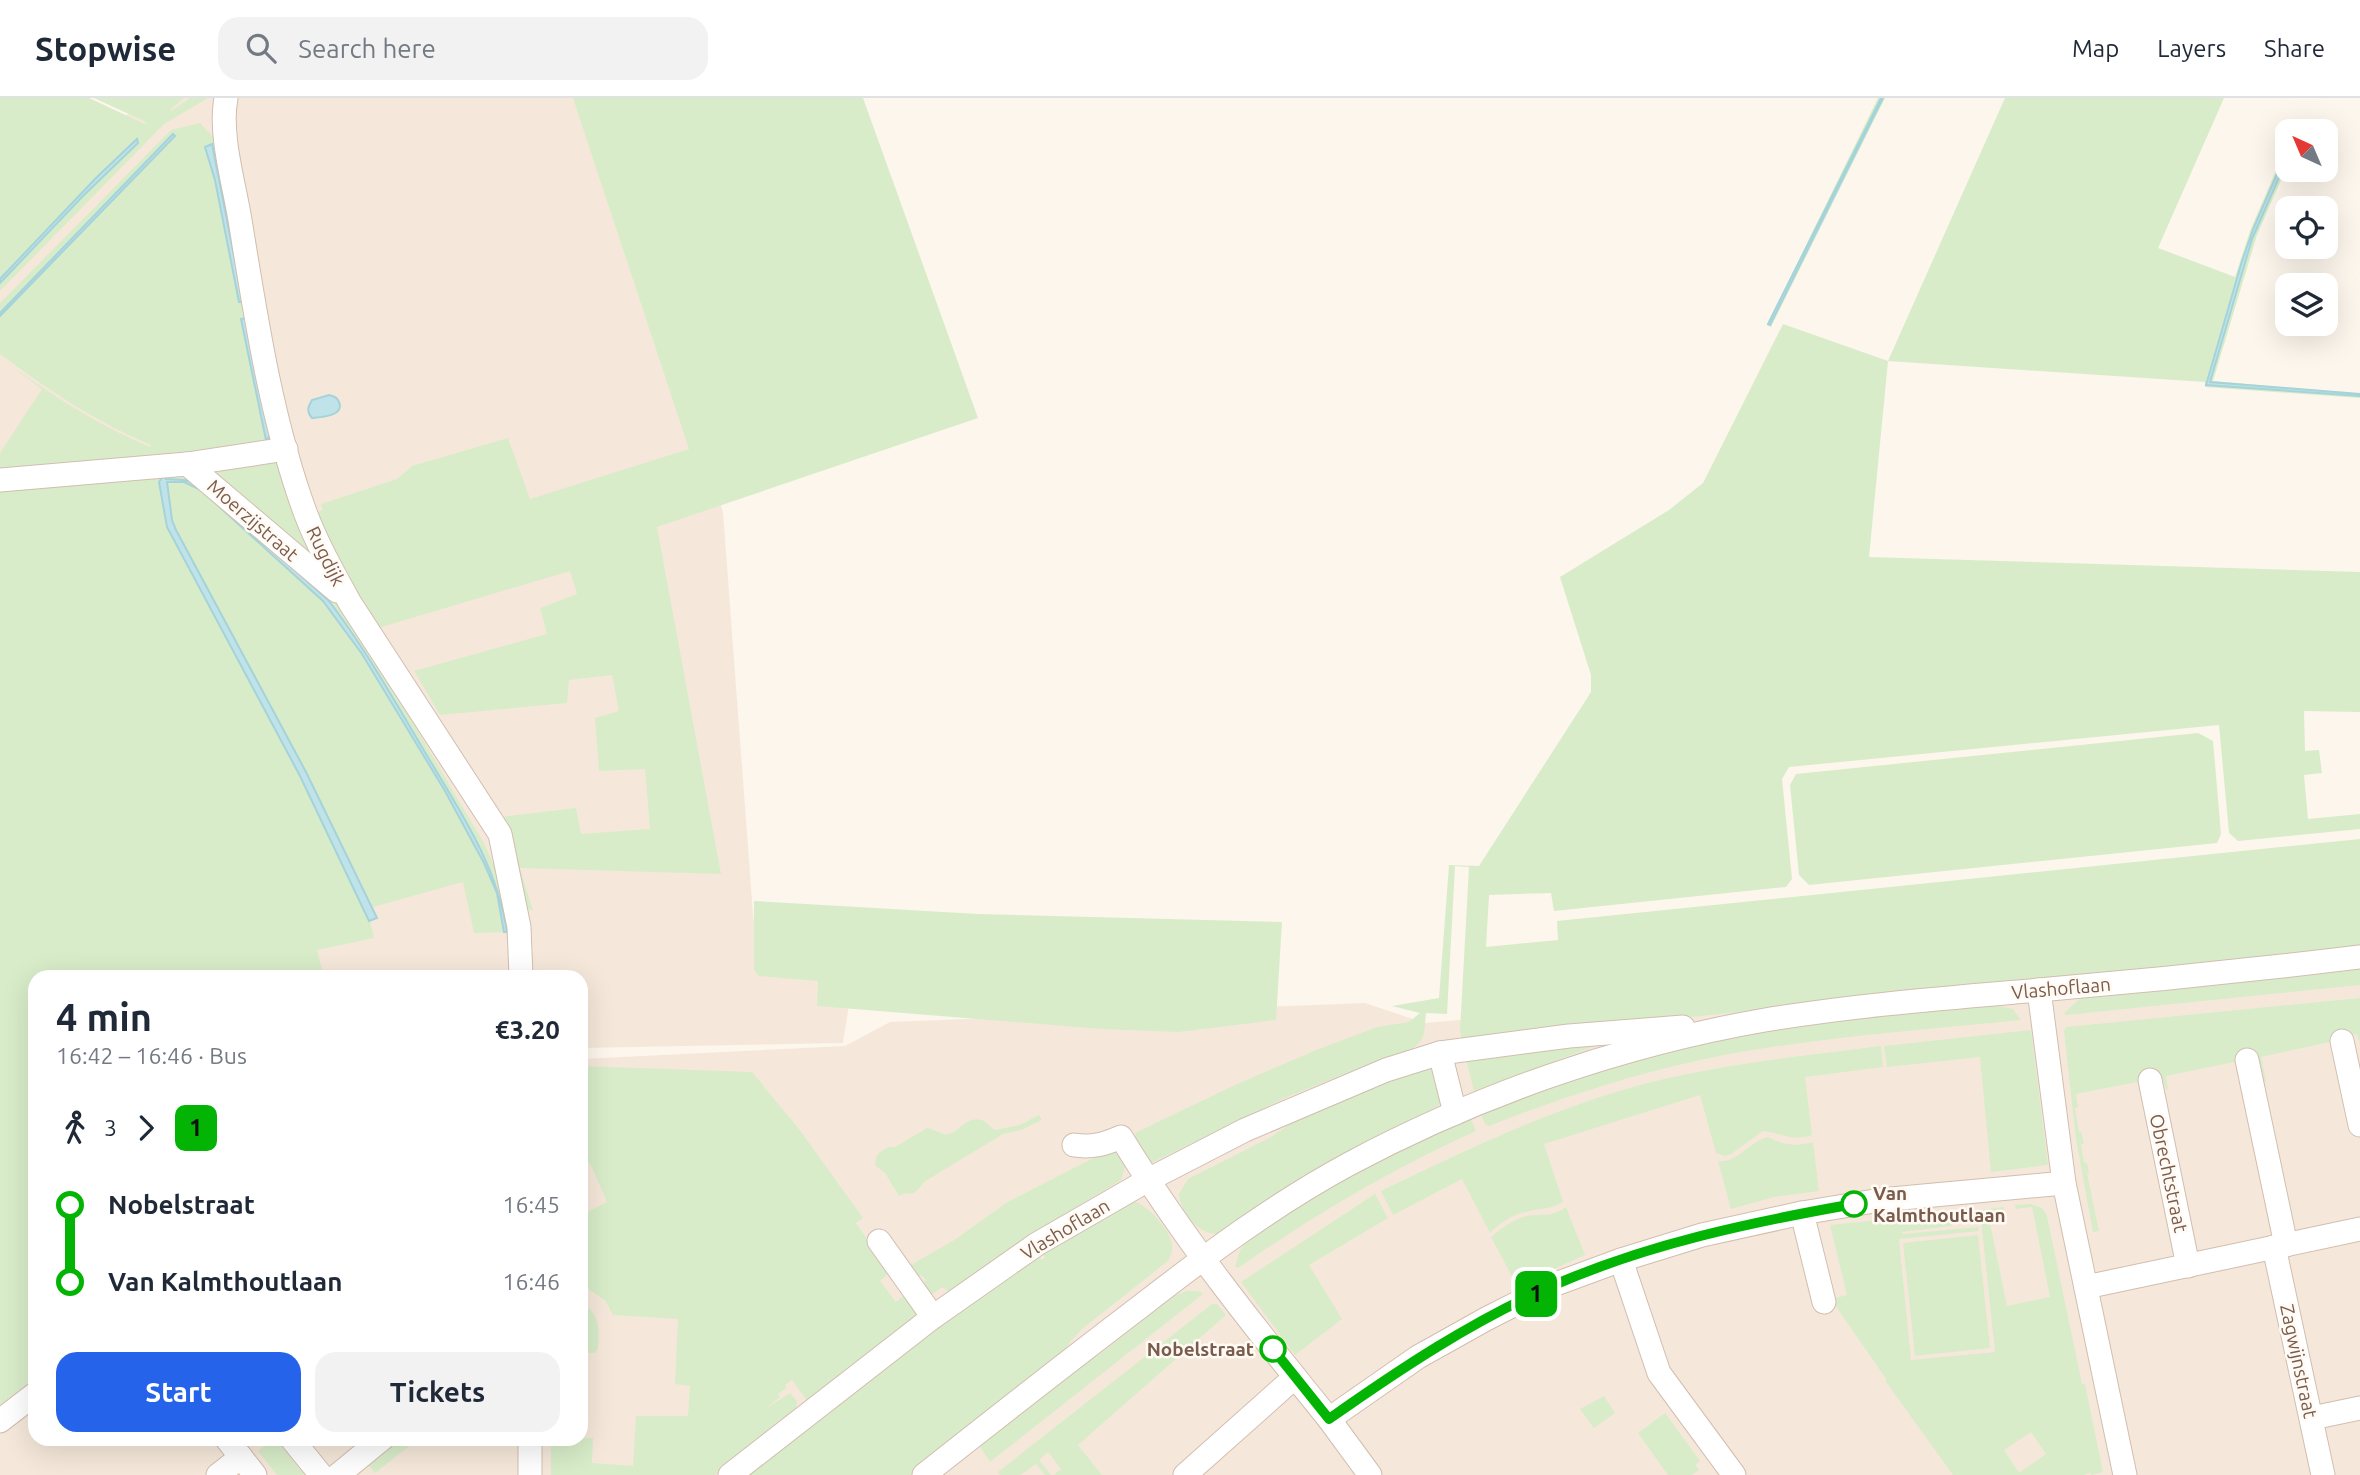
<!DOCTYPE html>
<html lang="en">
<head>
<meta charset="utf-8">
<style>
	:root { --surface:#fff; --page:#f2f2f3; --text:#1f2937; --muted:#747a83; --line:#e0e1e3; --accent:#2563eb }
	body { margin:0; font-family:Ubuntu,sans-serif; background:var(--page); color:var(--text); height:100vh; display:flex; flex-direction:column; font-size:26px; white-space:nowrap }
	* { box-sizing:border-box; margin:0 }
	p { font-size:23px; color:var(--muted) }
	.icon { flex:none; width:38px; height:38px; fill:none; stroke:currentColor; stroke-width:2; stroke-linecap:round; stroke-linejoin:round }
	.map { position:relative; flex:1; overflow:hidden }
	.sheet { position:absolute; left:28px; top:872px; width:560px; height:476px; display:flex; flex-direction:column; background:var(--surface); border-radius:21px; box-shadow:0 7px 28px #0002 }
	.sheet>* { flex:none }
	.badge { padding:0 14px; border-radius:10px; font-size:24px; line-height:46px }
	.needle { width:46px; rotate:316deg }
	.fabs { position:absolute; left:2275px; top:21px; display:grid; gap:14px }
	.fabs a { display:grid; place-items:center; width:63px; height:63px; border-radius:14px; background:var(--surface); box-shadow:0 7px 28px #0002; font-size:35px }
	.map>.badge { position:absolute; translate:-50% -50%; box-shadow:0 0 0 4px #fff }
	.legs { display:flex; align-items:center; gap:10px; height:77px; padding:0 28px; font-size:23px }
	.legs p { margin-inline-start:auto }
	.head { display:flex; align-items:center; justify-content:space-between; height:119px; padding:0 28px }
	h1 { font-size:38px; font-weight:700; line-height:52px }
	.action { display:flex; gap:14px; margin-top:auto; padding:14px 28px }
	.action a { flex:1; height:80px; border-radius:21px; background:var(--accent); color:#fff; font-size:28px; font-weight:700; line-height:80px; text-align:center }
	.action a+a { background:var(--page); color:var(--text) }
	ul { padding:0 28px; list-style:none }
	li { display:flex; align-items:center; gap:24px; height:77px; font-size:26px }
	li i { display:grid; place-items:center; width:10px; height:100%; margin:0 9px; background:currentColor }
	li i::after { content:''; width:18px; height:18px; margin:-9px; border:5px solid; border-radius:50%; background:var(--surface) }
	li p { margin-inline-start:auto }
	li:first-child i { background:linear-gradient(#0000 50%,currentColor 0) }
	li:last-child i { background:linear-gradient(currentColor 50%,#0000 0) }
	header { display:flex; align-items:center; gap:42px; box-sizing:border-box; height:98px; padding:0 35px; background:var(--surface); border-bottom:2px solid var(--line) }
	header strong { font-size:33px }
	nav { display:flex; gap:38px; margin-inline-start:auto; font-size:24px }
	.search { width:490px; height:63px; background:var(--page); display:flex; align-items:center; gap:18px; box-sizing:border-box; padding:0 24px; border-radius:21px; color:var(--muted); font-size:26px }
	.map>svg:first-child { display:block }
	.residential { fill:#f5e8da }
	.green { fill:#d8ecc9; fill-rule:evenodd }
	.water { fill:#bfe3e8; stroke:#a5d3da; stroke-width:2 }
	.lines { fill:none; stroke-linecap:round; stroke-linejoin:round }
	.minor-casing { stroke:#d1beb0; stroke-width:25 }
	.minor { stroke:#fff; stroke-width:23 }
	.line-1-casing { stroke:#fff; stroke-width:16 }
	.line-1 { stroke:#04b404; stroke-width:10 }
	.stop-1-dot { fill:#fff; stroke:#04b404; stroke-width:3.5 }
	.labels { text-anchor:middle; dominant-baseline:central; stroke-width:5; stroke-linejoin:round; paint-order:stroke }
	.street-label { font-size:19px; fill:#7a5c4d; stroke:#fffaf3 }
	.stop-label { font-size:19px; font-weight:bold; fill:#7a5c4d; stroke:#fffaf3; text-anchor:start }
</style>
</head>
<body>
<header>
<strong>Stopwise</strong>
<div class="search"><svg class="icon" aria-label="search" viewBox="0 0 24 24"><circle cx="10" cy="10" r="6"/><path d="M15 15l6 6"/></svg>Search here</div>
<nav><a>Map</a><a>Layers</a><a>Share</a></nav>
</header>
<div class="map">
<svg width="2360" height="1377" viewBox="0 0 2360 1377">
	<rect width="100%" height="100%" fill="#fdf6ec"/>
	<g class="residential">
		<path d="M143 0H577L723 414 753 816 759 871 853 882 843 945 581 950V878H299L0 446V148Z"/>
		<path d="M2360 842V1377H0V1183L35 1165V1340H581V961L845 948 890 924 1365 905 1425 925Z"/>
	</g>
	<g class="green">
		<path d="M0 0H89L147 27 144 23 94 0H184L170 12 171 13 190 0H208L164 26 0 193V185L83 98 138 45 96 80 0 181Z"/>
		<path d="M573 0H863L978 320 657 429 721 776 520 770 533 813 524 809 500 719 576 710 581 736 650 731 645 671 599 673 595 620 619 613 612 577 569 582 567 605 440 617 414 573 547 536 540 510 577 496 570 473 375 531 315 419 318 414 323 412 321 406 397 381 412 368 508 340 530 401 689 351Z"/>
		<path d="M1878 0H1881L1770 227 1883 0H1885L1771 229 1767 227Z"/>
		<path d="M2005 0H2224L2158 150 2235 179 2250 133 2287 47V53L2254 129 2242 163 2206 286 2360 298V300L2205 289V284L2190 283 1888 263 1869 459 2360 474V614L2304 613 2305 653 2319 652 2322 675 2304 677 2308 721 2360 716V731L2238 743 2229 735 2219 627 1789 669 1782 681 1792 781 1786 789 1554 813 1551 795 1489 797 1486 849 1558 842 1557 823 2360 741V849L1462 943 1460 933 1469 769 1455 768 1447 916 1426 915 1424 936 1421 943 1411 952 1386 959 1287 999 1149 1066 1127 1043 1136 1038 1135 1035 1237 986 1314 953 1377 929 1409 924 1420 915 1392 908 1439 900 1449 767 1479 768 1591 594V577L1560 479 1669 412 1703 385 1783 226 1888 263Z"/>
		<path d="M200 25 220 46 272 344 160 358 192 353 0 371V355L42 291 0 260C48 294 95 326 150 349L151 347C96 324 48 292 0 256V218L175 39 173 37 0 215V205L171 32ZM212 46 236 163 239 204 215 82 206 49Z"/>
		<path d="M2287 61V68L2257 137 2213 283 2360 296 2210 284 2252 141Z"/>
		<path d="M281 360 326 476 203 368Z"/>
		<path d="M157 370 179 372 206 386 344 508 485 747 503 789 513 834 474 835 463 784 373 809 176 432C169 415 172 392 163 378L159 384 167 429 300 678 370 823 374 840 317 852 324 878H35V1280L0 1307V393L156 377 157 371 0 385ZM166 381 184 382 199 386 328 502 346 526 388 592 486 761 501 801 506 834 504 833 497 795 473 742 385 592 362 556 323 503 201 392 184 384H168Z"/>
		<path d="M2198 635 2213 643 2221 736 2217 745 1809 787 1799 777 1790 687 1796 676Z"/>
		<path d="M754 803 978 816 1282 824 1276 922 1179 934 1101 931 817 908 818 883 759 878 754 872Z"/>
		<path d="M2360 870V887L2066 917 2064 915 2078 902 2093 897Z"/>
		<path d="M2360 900V945L2357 936 2334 940V943L2261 959 2266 983 2260 986V980L2263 979 2258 959 2166 978 2168 991H2166L2162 979 2076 996 2078 1009 2075 1010 2079 1034H2081L2084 1045 2081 1046 2084 1065H2087L2089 1074 2087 1075 2099 1133 2093 1134 2076 1041 2064 933 2066 929Z"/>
		<path d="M1994 907 2013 911 2021 922C1922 932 1822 939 1724 957 1643 973 1565 998 1489 1028L1485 1026 1479 1012 1506 1001 1700 943 1821 924Z"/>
		<path d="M2031 932 2048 1067 1991 1074 1980 959 1887 969 1884 948Z"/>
		<path d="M1598 947 1474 993 1466 961Z"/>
		<path d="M1881 948 1883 969 1805 979 1812 1037C1790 1044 1783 1035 1763 1033L1731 1056 1725 1058 1716 1055 1700 997 1544 1046 1563 1104C1551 1111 1543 1110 1530 1113 1514 1116 1501 1124 1490 1135L1462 1081 1393 1117 1381 1093C1452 1059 1524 1024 1600 999 1690 969 1787 960 1881 948Z"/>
		<path d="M581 968 752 974 799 1031 863 1120 856 1125 890 1174 880 1183 896 1204 906 1196 918 1216 808 1304 792 1282 785 1287 786 1290 778 1296 780 1299 765 1311 790 1295 797 1303 796 1313 715 1377H551V1341L593 1340 592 1365 633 1368 636 1318H688L690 1288 675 1286 678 1221 613 1217 605 1202 585 1189 584 1192 581 1191V1153L582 1162 586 1146 583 1116 607 1104 590 1065 581 1069Z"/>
		<path d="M1434 968 1441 1005 1438 1008 1342 1058 1220 1136C1200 1138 1181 1115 1179 1096L1188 1081 1271 1039 1307 1014 1342 997Z"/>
		<path d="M1039 1017 1042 1022 1021 1032 1003 1036 924 1084C912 1102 911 1091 899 1098L885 1075 875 1067 876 1059 880 1054 889 1049H895L927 1030C932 1031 940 1035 944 1036 957 1039 965 1017 981 1022 986 1023 990 1029 995 1032L1020 1027Z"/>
		<path d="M1469 1017 1476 1033C1392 1071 1314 1117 1238 1170L1235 1168 1240 1152 1247 1143 1261 1131 1342 1080Z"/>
		<path d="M1768 1039C1783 1047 1797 1049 1813 1044L1819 1093 1774 1099 1731 1111 1718 1063C1739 1065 1749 1043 1768 1039Z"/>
		<path d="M1111 1051 1118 1054 1125 1069 1121 1082 1037 1133 949 1194 942 1189 924 1202 916 1191 926 1182 921 1177 911 1184 902 1172 956 1141 1006 1105Z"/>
		<path d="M1375 1096 1388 1120 1309 1167 1342 1221 1295 1257 1241 1184Z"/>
		<path d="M1131 1103C1145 1104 1170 1131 1172 1146 1173 1153 1171 1157 1168 1163L1082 1231 1070 1244 1061 1259 914 1377H747L927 1235 1038 1157 1042 1162 1045 1160 1042 1154Z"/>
		<path d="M2031 1106 2042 1110 2047 1118 2082 1286H2085L2103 1374 2092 1377 2089 1375 2084 1377H1953L1886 1284V1281L1831 1201 1847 1197 1830 1127 1976 1112 1977 1117 1950 1120 1951 1128 1902 1134 1903 1136 1978 1129 1979 1133 1899 1141 1911 1262 1995 1254 1980 1112 2004 1109V1112L1988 1115 2007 1208 2050 1199 2032 1109 2016 1111 2015 1107ZM2031 1334 2046 1356 2019 1375 2004 1352Z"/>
		<path d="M1566 1109 1585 1157 1517 1188 1491 1139C1502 1130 1513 1121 1527 1118 1545 1115 1550 1120 1566 1109Z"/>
		<path d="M1978 1137 1990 1250 1915 1258 1903 1145Z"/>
		<path d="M1186 1193H1198L1203 1196 990 1364 977 1344 1055 1279 1100 1256 1170 1200Z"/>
		<path d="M581 1205C601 1215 599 1232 598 1251L595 1255H581Z"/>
		<path d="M1212 1206H1217L1226 1217 1078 1347 1102 1377H1054L1061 1371 1048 1354 1039 1362 1051 1377H1045L1036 1366 1021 1377H1000L998 1374Z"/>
		<path d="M1604 1298 1615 1315 1594 1330 1580 1311Z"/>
		<path d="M1665 1315 1700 1363 1695 1367 1699 1372 1692 1377H1668L1638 1335Z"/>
		<path d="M274 1341H276L304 1377H277L258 1353Z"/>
		<path d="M397 1341H418L375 1375 367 1365Z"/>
	</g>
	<g class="water">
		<path d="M1881 0H1883L1770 227 1768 226Z"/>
		<path d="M173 36 175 38 0 218V215Z"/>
		<path d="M137 41 138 45 83 98 0 185V181L96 80Z"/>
		<path d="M212 46 243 204H239L215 82 205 49Z"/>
		<path d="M2287 53V61L2252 141 2210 284 2360 296V298L2206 287 2242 163 2254 129Z"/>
		<path d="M246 220 272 336 266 342 241 221Z"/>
		<path d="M329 297C334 299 336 298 339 304 345 318 321 319 312 320 306 313 308 309 312 302Z"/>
		<path d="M164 377 166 381 184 382 199 386 328 502 335 511C369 557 397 607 426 656 460 713 497 767 507 834H504L497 795 484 765 445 693 362 556 323 503 201 392 184 384H167L172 422 176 432 306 674 377 820 369 823 300 678 167 429 159 384Z"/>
	</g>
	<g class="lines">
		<defs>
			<g id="minor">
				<path d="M226 0C219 36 234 85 240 122 256 220 271 321 305 414 317 446 334 476 350 505L500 736 519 829 521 878"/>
				<path d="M187 366 337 493"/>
				<path d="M0 382 187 366 286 351"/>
				<path d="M2039 892 2064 1085 2125 1377"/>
				<path d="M2342 943 2360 1027"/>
				<path d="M1440 955 1455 1015"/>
				<path d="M2247 962 2286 1147"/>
				<path d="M2150 982 2188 1168"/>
				<path d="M1074 1047C1092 1050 1105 1046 1121 1039 1182 1139 1255 1230 1329 1321L1418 1259 1486 1221 1553 1187 1621 1162 1702 1137 1802 1115 1880 1102 2064 1085"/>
				<path d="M1802 1115 1824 1204"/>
				<path d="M879 1143 933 1219"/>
				<path d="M2274 1149 2323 1377"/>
				<path d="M1621 1162 1659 1275 1734 1377"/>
				<path d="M2086 1189 2360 1131"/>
				<path d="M2312 1320 2360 1310"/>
				<path d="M1329 1321 1370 1377"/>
				<path d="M0 1323 35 1296"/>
				<path d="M226 1340 255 1377"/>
				<path d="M291 1340 321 1377"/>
				<path d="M530 1340V1377"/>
				<path d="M218 1377 241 1359"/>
				<path d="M338 1377 383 1340"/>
				<path d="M730 1377 933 1219 1037 1146 1148 1082 1245 1032 1386 972 1440 955 1569 938 1683 929"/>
				<path d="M924 1377C996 1320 1069 1263 1141 1208 1208 1156 1275 1106 1349 1066 1478 997 1621 947 1765 922 1856 907 1947 900 2039 892 2146 883 2253 872 2360 859"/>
				<path d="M1185 1377 1295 1279"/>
			</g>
		</defs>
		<use href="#minor" class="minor-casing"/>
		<use href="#minor" class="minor"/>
	</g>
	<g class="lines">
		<defs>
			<path id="line-1" d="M1273 1251 1329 1321C1400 1271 1472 1223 1552 1188 1647 1146 1752 1124 1854 1106"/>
		</defs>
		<use href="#line-1" class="line-1-casing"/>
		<use href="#line-1" class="line-1"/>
	</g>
	<g class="stop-1-dot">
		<circle cx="1854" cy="1106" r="12"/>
		<circle cx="1273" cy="1251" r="12"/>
	</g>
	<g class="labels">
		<g class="street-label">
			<text transform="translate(253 422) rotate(41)">Moerzijstraat</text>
			<text transform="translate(326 458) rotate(64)">Rugdijk</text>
			<text transform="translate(2061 890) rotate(-5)">Vlashoflaan</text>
			<text transform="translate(2169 1075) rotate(78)">Obrechtstraat</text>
			<text transform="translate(1065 1131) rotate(-31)">Vlashoflaan</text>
			<text transform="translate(2299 1263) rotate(78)">Zagwijnstraat</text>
		</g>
		<g class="stop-label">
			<text x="1873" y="1095">Van<tspan x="1873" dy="22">Kalmthoutlaan</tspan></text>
			<text x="1254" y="1251" text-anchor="end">Nobelstraat</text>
		</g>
	</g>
</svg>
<div class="fabs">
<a><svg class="needle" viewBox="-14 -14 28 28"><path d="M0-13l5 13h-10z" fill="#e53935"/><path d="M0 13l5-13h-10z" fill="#747a83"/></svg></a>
<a><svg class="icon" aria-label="locate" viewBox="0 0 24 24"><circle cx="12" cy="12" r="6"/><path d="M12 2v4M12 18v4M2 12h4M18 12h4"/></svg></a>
<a><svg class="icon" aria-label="layers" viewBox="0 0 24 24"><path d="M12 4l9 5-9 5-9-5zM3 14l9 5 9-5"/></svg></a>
</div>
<b class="badge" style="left:1536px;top:1196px;background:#04b404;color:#111">1</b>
<section class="sheet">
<div class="head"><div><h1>4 min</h1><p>16:42 – 16:46 · Bus</p></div><b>€3.20</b></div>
<div class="legs"><svg class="icon" aria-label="walk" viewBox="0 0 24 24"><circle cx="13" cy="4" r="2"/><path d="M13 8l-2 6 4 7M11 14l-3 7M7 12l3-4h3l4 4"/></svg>3<svg class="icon" aria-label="forward" viewBox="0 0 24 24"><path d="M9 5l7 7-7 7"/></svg><b class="badge" style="background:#04b404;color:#111">1</b></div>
<ul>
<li><i style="color:#04b404"></i><b>Nobelstraat</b><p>16:45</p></li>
<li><i style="color:#04b404"></i><b>Van Kalmthoutlaan</b><p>16:46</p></li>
</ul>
<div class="action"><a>Start</a><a>Tickets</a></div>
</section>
</div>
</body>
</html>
